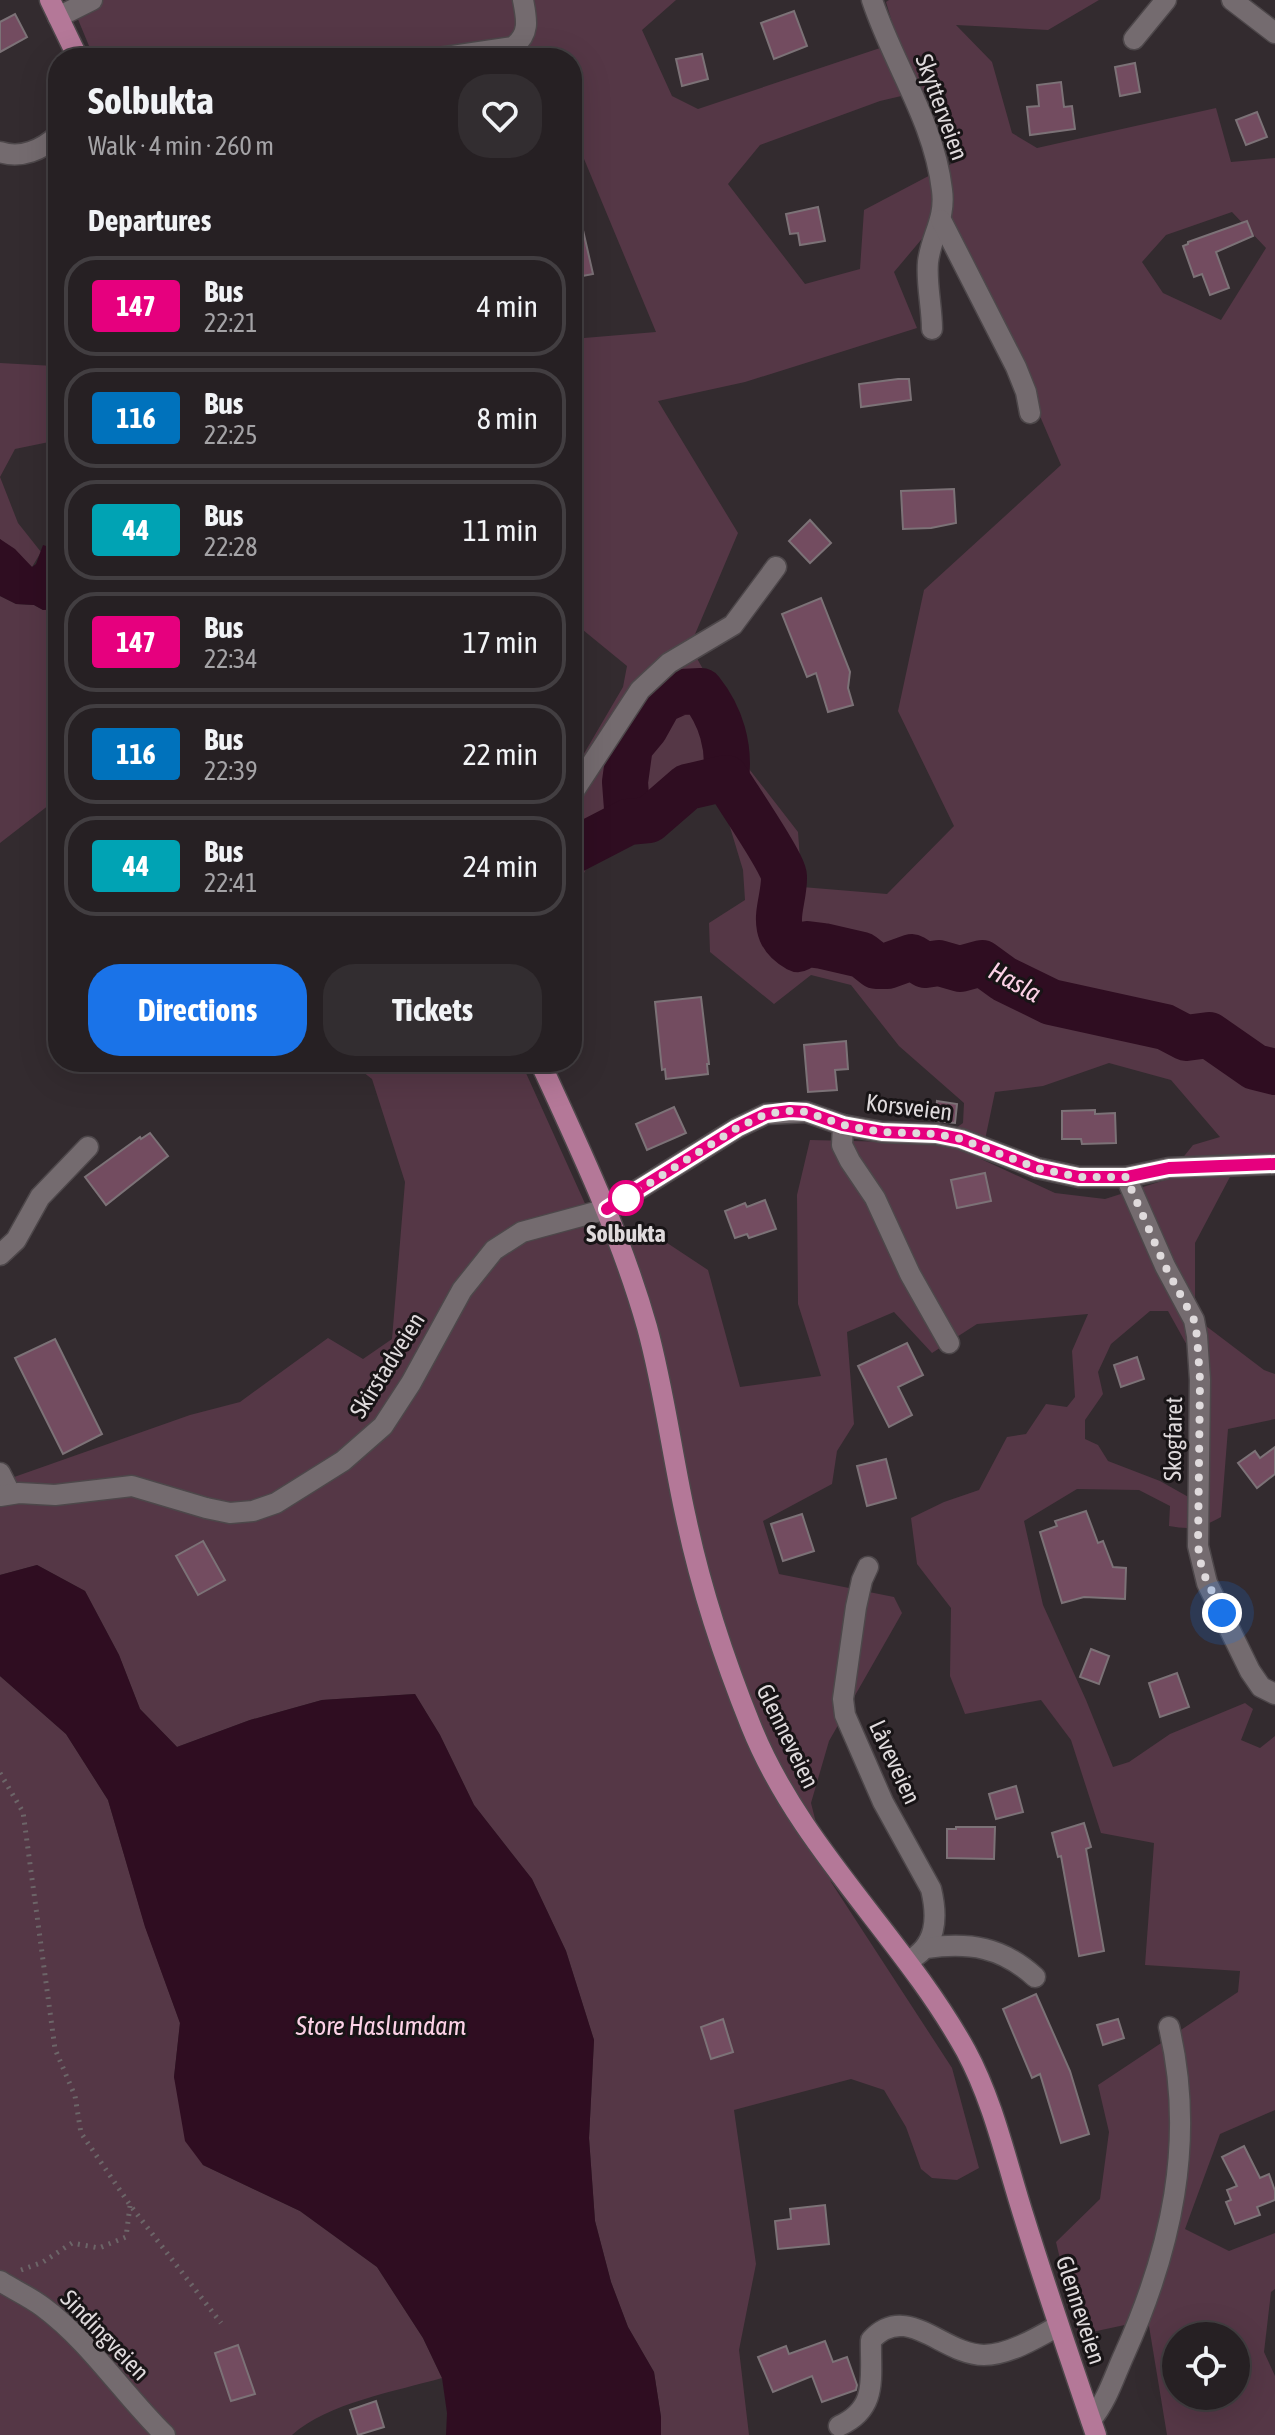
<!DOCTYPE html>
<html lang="en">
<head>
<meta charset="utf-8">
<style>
	:root { --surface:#262023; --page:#322d30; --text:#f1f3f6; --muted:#a4a3a6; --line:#423e41; --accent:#1a73e8 }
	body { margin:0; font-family:"Asap Condensed",sans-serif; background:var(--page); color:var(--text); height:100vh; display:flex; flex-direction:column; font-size:30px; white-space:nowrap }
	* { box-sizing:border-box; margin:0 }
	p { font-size:26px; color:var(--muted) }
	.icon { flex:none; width:44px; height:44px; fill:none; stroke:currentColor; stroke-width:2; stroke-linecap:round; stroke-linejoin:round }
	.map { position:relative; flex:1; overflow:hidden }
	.drawer { position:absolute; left:48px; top:48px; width:534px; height:1024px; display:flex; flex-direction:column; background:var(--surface); border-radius:32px; box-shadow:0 8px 32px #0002,0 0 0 2px var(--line) }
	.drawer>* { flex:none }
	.badge { padding:0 16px; border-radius:6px; font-size:28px; line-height:52px }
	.controls { position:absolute; left:1162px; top:2322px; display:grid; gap:16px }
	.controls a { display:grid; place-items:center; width:88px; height:88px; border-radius:50%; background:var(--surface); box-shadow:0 8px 32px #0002,0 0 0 2px var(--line); font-size:40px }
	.you { position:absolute; width:40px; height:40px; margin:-20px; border:6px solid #fff; border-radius:50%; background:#1a73e8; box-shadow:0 0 0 12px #1a73e833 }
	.map>.badge { position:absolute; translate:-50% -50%; box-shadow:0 0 0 4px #fff }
	h2 { padding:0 40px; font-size:30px; line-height:72px }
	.round { display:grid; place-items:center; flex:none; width:84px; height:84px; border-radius:32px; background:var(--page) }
	.head { display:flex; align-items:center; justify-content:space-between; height:136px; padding:0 40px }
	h1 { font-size:38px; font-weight:700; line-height:60px }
	.button { display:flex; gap:16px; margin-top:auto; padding:16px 40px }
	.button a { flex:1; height:92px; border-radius:32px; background:var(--accent); color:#fff; font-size:32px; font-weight:700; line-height:92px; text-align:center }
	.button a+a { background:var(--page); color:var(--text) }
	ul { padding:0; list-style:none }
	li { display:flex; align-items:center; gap:24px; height:100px; margin:0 16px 12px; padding:0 24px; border:4px solid var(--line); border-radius:32px }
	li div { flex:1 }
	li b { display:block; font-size:30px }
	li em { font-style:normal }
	li .badge { min-width:88px; font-weight:700; text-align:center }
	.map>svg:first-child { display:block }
	.green { fill:#553746; fill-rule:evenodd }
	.water { fill:#2f0d21 }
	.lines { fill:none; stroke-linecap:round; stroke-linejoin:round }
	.river { stroke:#2f0d21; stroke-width:46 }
	.building { fill:#734c60; stroke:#7c7277; stroke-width:2 }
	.minor-casing { stroke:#4d474a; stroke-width:23 }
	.major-casing { stroke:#4d474a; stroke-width:23 }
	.path { stroke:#6c6568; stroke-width:5; stroke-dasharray:2 6; stroke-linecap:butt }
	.minor { stroke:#746b6f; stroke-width:20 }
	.major { stroke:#b47898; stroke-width:20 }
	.line-casing { stroke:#fff; stroke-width:18 }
	.line { stroke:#e6007e; stroke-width:12 }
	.walk { stroke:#dfdadc; stroke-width:8; stroke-dasharray:0 14.4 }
	.stop-dot { fill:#fff; stroke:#e6007e; stroke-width:4 }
	.labels { text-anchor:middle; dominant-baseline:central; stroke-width:6; stroke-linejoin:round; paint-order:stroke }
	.street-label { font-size:24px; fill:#dfdadc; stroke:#181416 }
	.stop-label { font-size:24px; font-weight:bold; fill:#dfdadc; stroke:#181416 }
	.water-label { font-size:26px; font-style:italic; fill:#fcd1e6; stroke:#181416 }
</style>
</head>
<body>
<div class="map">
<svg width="1275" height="2435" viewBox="0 0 1275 2435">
	<rect width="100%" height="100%" fill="#332b2f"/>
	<g class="green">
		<path d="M70 0H676L642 30 672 96 698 109 898 42 886 2 889 0H1099L1048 30 956 25 992 62 1012 133 1037 148 1216 108 1231 162 1275 158V1166L1232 1173 1195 1243V1298L1206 1326 1264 1370 1275 1374V1419L1228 1429 1221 1517C1201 1528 1192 1530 1169 1526L1170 1506 1139 1490 1077 1489 1024 1521 1043 1605 1086 1700 1113 1767 1129 1762 1170 1734 1245 1703 1253 1709 1241 1740 1260 1748 1275 1736V2110L1220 2134 1185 2229 1229 2251 1275 2233V2289L1271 2292 1264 2352 1275 2376V2435H1167L1148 2320 1078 2335 1056 2242 1100 2199 1109 2132 1098 2085 1238 1992 1240 1971 1145 1965 1154 1843 1101 1833 1071 1740 1041 1700 965 1714 950 1676 951 1608 917 1564 911 1518 944 1502 979 1490 1007 1437 1026 1434 1046 1404 1067 1407 1075 1397 1072 1351 1088 1314 977 1324 932 1353 894 1312 847 1332 854 1424 837 1451 832 1484 763 1521 779 1574 894 1597 902 1613 829 1741 811 1803 831 1882 952 2068 979 2168 957 2180 932 2178 921 2169 906 2127 884 2090 851 2079 734 2110 756 2264 739 2350 749 2435H661V2417L654 2372 628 2327 611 2282 595 2221 589 2138 594 2040 566 1951 532 1879 474 1805 440 1735 415 1694 322 1700 250 1720 177 1747 140 1709 119 1655 85 1591 37 1565 0 1575V1482L190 1415 240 1402 328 1338 363 1359 392 1339 405 1182 372 1079 350 1062H521L592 1219 606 1236 646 1229 708 1270 740 1387 821 1376 798 1304 797 1195 810 1140 935 1143 963 1123 964 1103 899 1046 851 985 811 975 774 1004 710 952 709 923 745 900 743 870 720 794 691 800 589 863 572 897V774L623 687 627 666 572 621V339L656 332 572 130V58H542L540 54 497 45 352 58H94ZM944 86 957 161 864 210 860 269 805 284 728 184 760 145 880 101ZM1232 212 1266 248 1221 320 1163 293 1142 262 1166 235ZM926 234 958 237 990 300 1061 465 924 590 898 711 954 826 887 894 802 887 798 832 746 765 708 678 690 646 738 533 658 401 745 382 917 328 894 272ZM1109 1063 1171 1080 1220 1137 1193 1145 1165 1180 1105 1199 1055 1193 981 1159 995 1092 1043 1086ZM1150 1311H1168L1208 1383 1192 1499 1160 1481 1108 1461 1098 1445 1085 1439V1420L1103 1394 1098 1372 1111 1344ZM1176 2336H1236V2396H1176Z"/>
		<path d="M0 363 54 366 49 442 15 449 0 477 18 523 41 552 32 567 0 539Z"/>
		<path d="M0 596 16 604 34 605 43 610 58 609 55 641 58 644V798L0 843Z"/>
		<path d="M0 1676 66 1734 108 1800 145 1926 180 2023 174 2077 203 2165 300 2211 377 2267 423 2338 442 2378C397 2391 327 2403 292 2435H0Z"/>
	</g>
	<g class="water">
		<path d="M0 539 15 549 32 567 36 564 43 545 58 550V609L43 610 34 605 16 604 0 596Z"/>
		<path d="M37 1565 85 1591 119 1655 140 1709 177 1747 250 1720 322 1700 415 1694 440 1735 474 1805 532 1879 566 1951 594 2040 589 2138 595 2221 611 2282 628 2327 654 2372 661 2417V2435H446L447 2413 442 2378 423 2338 377 2267 300 2211 203 2165 185 2141 174 2077 180 2023 145 1927 108 1800 66 1734 0 1676V1575Z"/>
	</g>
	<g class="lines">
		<g class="river">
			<path d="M628 822 625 782 630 746 645 728 660 701 680 692 701 691C721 716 730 747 726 778"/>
			<path d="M572 851 628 822 649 820 687 787 726 778C735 793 784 865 784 876 785 904 765 931 798 949L807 944 823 946 862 955 876 966H887L912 957 925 965 939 963 960 969 982 963 1004 979 1051 1002 1165 1027 1186 1038 1209 1035 1255 1067 1275 1072"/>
		</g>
	</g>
	<g class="building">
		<path d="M794 11 807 46 774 59 761 23Z"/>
		<path d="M15 14 27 37 0 52V22Z"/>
		<path d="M702 54 708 79 682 86 676 59Z"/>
		<path d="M1135 63 1140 92 1120 96 1115 67Z"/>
		<path d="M1061 82 1064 107 1072 106 1075 129 1030 135 1027 107 1039 106 1037 85Z"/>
		<path d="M1257 112 1267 137 1246 145 1236 120Z"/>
		<path d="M818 207 825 241 800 245 798 233 790 234 786 214Z"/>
		<path d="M580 217 593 274 572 278V218Z"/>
		<path d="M1247 221 1253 236 1216 252 1229 288 1210 295 1202 274 1194 277 1183 246 1188 244V242Z"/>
		<path d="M898 379H909L911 400 861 407 859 384Z"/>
		<path d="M954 489 956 523 931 528 903 529 901 491Z"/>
		<path d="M810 520 831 543 810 563 789 541Z"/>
		<path d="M821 598 850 672 848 688 853 705 828 712 816 673 807 677 782 614Z"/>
		<path d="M701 997 709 1064H707L708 1074 666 1079 665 1069 662 1070 655 1002Z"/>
		<path d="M846 1041 848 1069 835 1070 837 1090 808 1092 804 1045Z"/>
		<path d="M937 1101 957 1104 955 1123 935 1121Z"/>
		<path d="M674 1107 686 1133 647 1150 636 1124Z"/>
		<path d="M1095 1110V1114L1115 1113 1116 1143 1082 1144 1081 1139H1062V1111Z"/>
		<path d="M150 1133 168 1156 106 1205 85 1177 140 1137 141 1139Z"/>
		<path d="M985 1173 991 1201 957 1208 951 1180Z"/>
		<path d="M765 1200 776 1229 749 1238 747 1234 735 1238 725 1211 745 1203 747 1207Z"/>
		<path d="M55 1339 102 1434 63 1454 15 1358Z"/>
		<path d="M907 1343 923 1375 898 1387 912 1415 889 1427 858 1366Z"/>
		<path d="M1137 1357 1144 1379 1121 1387 1114 1365Z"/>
		<path d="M1275 1447V1474L1257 1488 1238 1463 1255 1451 1260 1458Z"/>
		<path d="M886 1459 896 1498 867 1506 857 1466Z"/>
		<path d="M1086 1511 1098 1543 1103 1541 1113 1567 1126 1568 1125 1599 1084 1597 1062 1603 1040 1532 1057 1526 1055 1521Z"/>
		<path d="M802 1514 814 1551 783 1561 771 1524Z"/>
		<path d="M203 1541 225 1580 198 1595 176 1556Z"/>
		<path d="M1091 1649 1109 1656 1099 1684 1080 1677Z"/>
		<path d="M1177 1673 1189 1707 1160 1717 1149 1683Z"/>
		<path d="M1016 1786 1023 1812 996 1819 989 1794Z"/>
		<path d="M1084 1823 1091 1847 1086 1849 1104 1951 1079 1956 1061 1856 1058 1857 1052 1833Z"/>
		<path d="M956 1827H995L994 1859 947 1858V1829H956Z"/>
		<path d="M1036 1994 1070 2071 1089 2134 1061 2143 1040 2074 1032 2078 1003 2009Z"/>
		<path d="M723 2019 733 2052 711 2059 701 2027Z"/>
		<path d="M1118 2019 1124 2038 1103 2045 1097 2025Z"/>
		<path d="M1244 2146 1260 2178 1269 2174 1275 2191V2200L1257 2207 1260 2215 1235 2224 1226 2202 1231 2200 1227 2190 1237 2186 1222 2157Z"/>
		<path d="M825 2205 829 2244 778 2249 775 2221 791 2219 790 2209Z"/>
		<path d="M825 2341 833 2362 847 2357 857 2385 856 2390 822 2402 812 2376 773 2392 758 2357 786 2346 789 2354Z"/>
		<path d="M238 2345 255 2394 231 2401 215 2353Z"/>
		<path d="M376 2401 384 2427 358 2435 350 2410Z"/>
	</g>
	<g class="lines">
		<defs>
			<g id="minor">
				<path d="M872 0C893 64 934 121 942 190 946 219 931 236 928 262 926 283 932 307 932 329"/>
				<path d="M1232 0 1275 33"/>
				<path d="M58 17 92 0"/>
				<path d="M1134 39 1166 0"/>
				<path d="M439 58 513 47C530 34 527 20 523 0"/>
				<path d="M0 152C21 159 42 150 58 135"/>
				<path d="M941 220 1016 367 1026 392 1030 413"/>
				<path d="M572 794 640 690 669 663 733 625 776 567"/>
				<path d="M843 1125 842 1145 850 1161 875 1198 910 1274 949 1343"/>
				<path d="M1126 1177 1165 1266 1194 1320 1197 1336 1200 1380 1198 1546 1207 1583 1250 1671 1261 1687 1275 1694"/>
				<path d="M0 1255 16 1240 40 1197 88 1147"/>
				<path d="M0 1473 10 1493"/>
				<path d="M0 1496 19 1493 55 1495 132 1486 206 1508 230 1513 253 1511 276 1503 343 1461 383 1426 411 1383 462 1290 494 1250 522 1232 607 1209 737 1128 766 1114 806 1112 843 1125 882 1132 936 1134 961 1139 1037 1168 1079 1177H1126L1169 1168 1275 1164"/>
				<path d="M868 1567 862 1580 856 1607 843 1699 845 1715 883 1802 931 1889C938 1918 937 1946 908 1961"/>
				<path d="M926 1948C970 1942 1002 1947 1035 1977"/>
				<path d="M0 2281C14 2290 30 2297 43 2307 90 2342 123 2394 165 2435"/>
				<path d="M1091 2420C1107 2401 1114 2377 1124 2355 1171 2251 1196 2141 1169 2027"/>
				<path d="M839 2426C879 2408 870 2377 871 2340 907 2301 943 2355 984 2355 1008 2355 1037 2338 1058 2326"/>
			</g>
			<g id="major">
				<path d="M50 0 78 58"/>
				<path d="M540 1062C580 1149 621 1235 647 1327 664 1389 672 1455 686 1518 701 1589 724 1659 751 1726 800 1848 903 1937 966 2051 993 2101 1006 2160 1023 2214 1046 2288 1071 2362 1096 2435"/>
			</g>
		</defs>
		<use href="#minor" class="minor-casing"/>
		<use href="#major" class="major-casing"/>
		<g class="path">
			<path d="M0 1773 23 1812 55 2049 75 2096 81 2133 130 2205 221 2323"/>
			<path d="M21 2270 43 2262 72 2243 99 2248 126 2237 130 2206"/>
		</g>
		<use href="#minor" class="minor"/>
		<use href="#major" class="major"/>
	</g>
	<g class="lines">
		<defs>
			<path id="line" d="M607 1209 737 1128 766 1114 790 1111 806 1112 843 1125 882 1132 936 1134 961 1139 1037 1168 1079 1177H1126L1169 1168 1275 1164"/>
		</defs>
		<use href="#line" class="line-casing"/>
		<use href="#line" class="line"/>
		<path class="walk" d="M626 1198 737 1128 766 1114 790 1111 806 1112 843 1125 882 1132 936 1134 961 1139 1037 1168 1079 1177H1126L1165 1266 1194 1320 1197 1336 1200 1380 1198 1546 1202 1570 1222 1613"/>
	</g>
	<circle class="stop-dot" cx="626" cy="1198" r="16"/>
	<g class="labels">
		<g class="street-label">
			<text transform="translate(942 107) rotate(70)">Skytterveien</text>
			<text transform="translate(909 1107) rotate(7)">Korsveien</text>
			<text transform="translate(387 1365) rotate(-58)">Skirstadveien</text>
			<text transform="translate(1173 1439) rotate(-89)">Skogfaret</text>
			<text transform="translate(788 1736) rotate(64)">Glenneveien</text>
			<text transform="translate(895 1762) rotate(65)">Låveveien</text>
			<text transform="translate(1081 2310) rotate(72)">Glenneveien</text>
			<text transform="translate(105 2335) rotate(46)">Sindingveien</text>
		</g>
		<g class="stop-label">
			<text x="626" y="1233">Solbukta</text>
		</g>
		<g class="water-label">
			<text transform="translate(1015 982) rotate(29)">Hasla</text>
			<text x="381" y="2026">Store Haslumdam</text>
		</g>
	</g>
</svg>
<div class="controls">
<a><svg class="icon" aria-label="locate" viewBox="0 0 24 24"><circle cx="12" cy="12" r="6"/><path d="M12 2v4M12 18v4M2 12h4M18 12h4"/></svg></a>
</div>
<div class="you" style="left:1222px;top:1613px"></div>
<section class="drawer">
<div class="head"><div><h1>Solbukta</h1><p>Walk · 4 min · 260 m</p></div><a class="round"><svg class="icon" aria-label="heart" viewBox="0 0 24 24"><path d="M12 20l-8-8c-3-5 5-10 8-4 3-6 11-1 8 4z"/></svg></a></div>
<h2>Departures</h2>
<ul>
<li><span class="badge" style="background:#e6007e;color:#fff">147</span><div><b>Bus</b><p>22:21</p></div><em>4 min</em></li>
<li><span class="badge" style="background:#0072bc;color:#fff">116</span><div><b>Bus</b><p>22:25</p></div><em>8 min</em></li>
<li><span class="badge" style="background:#00a3b4;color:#fff">44</span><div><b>Bus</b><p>22:28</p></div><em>11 min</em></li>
<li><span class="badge" style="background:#e6007e;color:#fff">147</span><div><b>Bus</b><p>22:34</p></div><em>17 min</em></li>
<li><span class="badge" style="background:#0072bc;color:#fff">116</span><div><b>Bus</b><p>22:39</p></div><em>22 min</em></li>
<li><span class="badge" style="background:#00a3b4;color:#fff">44</span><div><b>Bus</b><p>22:41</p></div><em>24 min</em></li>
</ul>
<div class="button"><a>Directions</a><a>Tickets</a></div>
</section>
</div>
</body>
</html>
